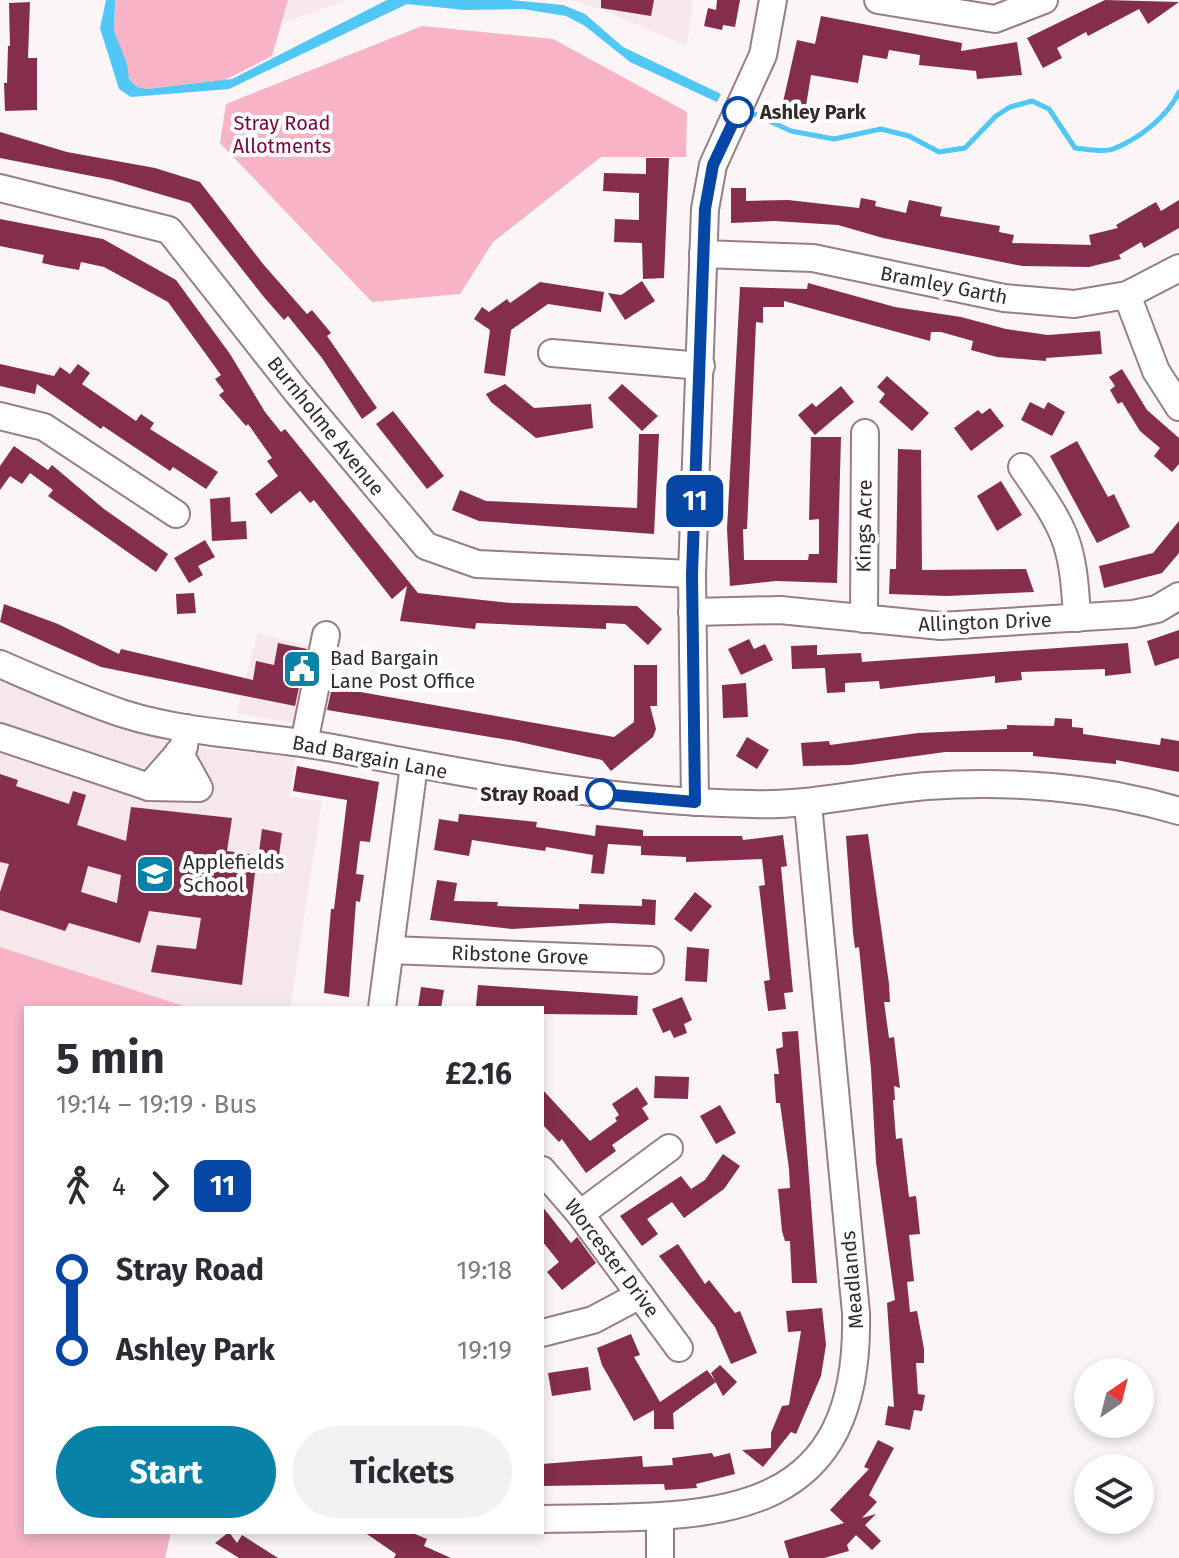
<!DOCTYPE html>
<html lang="en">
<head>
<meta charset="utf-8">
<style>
	:root { --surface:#fff; --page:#f2f2f3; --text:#2b2b33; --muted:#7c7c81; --accent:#0982a7 }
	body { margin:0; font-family:"Fira Sans",sans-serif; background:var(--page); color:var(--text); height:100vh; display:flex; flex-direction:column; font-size:30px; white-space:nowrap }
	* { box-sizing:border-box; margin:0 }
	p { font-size:26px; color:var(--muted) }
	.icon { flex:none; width:44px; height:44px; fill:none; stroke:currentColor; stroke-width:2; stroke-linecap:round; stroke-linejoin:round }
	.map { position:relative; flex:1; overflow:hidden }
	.drawer { position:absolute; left:24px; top:1006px; width:520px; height:528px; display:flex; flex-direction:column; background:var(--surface); border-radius:0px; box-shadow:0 4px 12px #0003 }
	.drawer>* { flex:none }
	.badge { padding:0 16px; border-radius:12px; font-size:28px; line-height:52px }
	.needle { width:52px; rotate:35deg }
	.fabs { position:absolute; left:1074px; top:1358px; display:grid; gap:16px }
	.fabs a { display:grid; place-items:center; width:80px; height:80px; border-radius:50%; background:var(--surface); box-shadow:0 4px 12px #0003; font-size:40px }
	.map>.badge { position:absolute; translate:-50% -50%; box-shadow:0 0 0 4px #fff }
	.legs { display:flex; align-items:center; gap:12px; height:88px; padding:0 32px; font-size:26px }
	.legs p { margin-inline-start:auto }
	.overview { display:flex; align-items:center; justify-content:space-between; height:136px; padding:0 32px }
	h1 { font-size:44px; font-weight:700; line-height:60px }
	.action { display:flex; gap:16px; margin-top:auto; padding:16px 32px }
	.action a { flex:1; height:92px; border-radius:48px; background:var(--accent); color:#fff; font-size:32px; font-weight:700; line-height:92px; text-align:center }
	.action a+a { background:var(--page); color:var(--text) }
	ul { padding:0 32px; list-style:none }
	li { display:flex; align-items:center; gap:28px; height:80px; font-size:30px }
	li i { display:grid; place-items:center; width:12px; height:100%; margin:0 10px; background:currentColor }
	li i::after { content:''; width:20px; height:20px; margin:-10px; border:6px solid; border-radius:50%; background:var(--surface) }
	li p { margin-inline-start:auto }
	li:first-child i { background:linear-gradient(#0000 50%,currentColor 0) }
	li:last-child i { background:linear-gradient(currentColor 50%,#0000 0) }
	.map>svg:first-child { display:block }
	.built { fill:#f6e7eb }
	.green { fill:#f6b4c6 }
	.water { fill:#50c7f5 }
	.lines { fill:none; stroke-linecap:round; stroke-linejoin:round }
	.stream { stroke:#50c7f5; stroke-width:5 }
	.building { fill:#852d4d; fill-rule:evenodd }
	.minor-casing { stroke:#977e84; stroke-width:30 }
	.minor { stroke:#fff; stroke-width:26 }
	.line-1-casing { stroke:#fff; stroke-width:18 }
	.line-1 { stroke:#0646a5; stroke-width:12 }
	.stop-1-dot { fill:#fff; stroke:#0646a5; stroke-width:4 }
	.labels { text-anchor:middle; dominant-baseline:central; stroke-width:8; stroke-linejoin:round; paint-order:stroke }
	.stop-label { font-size:20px; font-weight:bold; fill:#33292b; stroke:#fff; text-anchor:start }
	.park-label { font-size:20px; fill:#7d013e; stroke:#fff }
	.street-label { font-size:20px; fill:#33292b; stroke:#fff }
	.poi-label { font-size:20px; fill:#33292b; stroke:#fff; text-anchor:start }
</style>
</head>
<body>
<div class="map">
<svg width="1179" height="1558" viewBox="0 0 1179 1558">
	<rect width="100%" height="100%" fill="#fbf5f7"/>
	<g class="built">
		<path d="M288 0H348L283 23Z"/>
		<path d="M570 0H693L687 46 598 8Z"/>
		<path d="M258 633 320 649 305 725 236 713Z"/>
		<path d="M0 682 184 747 296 756 289 797 322 801 290 1008H190L0 947Z"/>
	</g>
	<g class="green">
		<path d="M115 0H288L272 56 225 80 147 89 137 87 129 79 114 31Z"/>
		<path d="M422 26 553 39 687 112 686 157H601L493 242 460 294 372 302 220 143 226 104Z"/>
		<path d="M0 947 190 1008H26V1532H171L165 1558H0Z"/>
	</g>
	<path class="water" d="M106 0H115L114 31 127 64 129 79 137 87 147 89 232 79 387 0H511L563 5 585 14 623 47 721 94 717 102 630 62 585 26 566 16 523 9 464 10 407 4 229 89 131 97 119 89 100 28Z"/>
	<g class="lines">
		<path class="stream" d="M748 111 791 131 834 139 881 129 909 136 939 152 965 148 996 116 1010 107 1032 101 1049 109 1075 148C1086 149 1103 153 1113 149 1139 139 1167 117 1179 92"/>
	</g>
	<g class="building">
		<path d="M601 0H654L651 16 601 8Z"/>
		<path d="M717 0H740L735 27 723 25 722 30 704 26 708 8 716 10Z"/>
		<path d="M1105 0 1179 2 1148 24 1139 9 1088 36 1086 32 1057 48 1062 58 1043 68 1027 38Z"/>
		<path d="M30 2 28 58H37V110L5 111 4 83H7L8 46H10L9 3Z"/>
		<path d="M821 16 962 43 961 51 1017 42 1022 75 977 79 976 71 919 65 920 55 889 50 887 59 863 55 858 83 811 75 806 106 783 102 797 40 815 44Z"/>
		<path d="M0 132 67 152 155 168 200 182 263 264 307 314 312 310 331 333 327 336 377 408 362 419 322 358 288 316 284 320 263 296 190 203 112 180 0 158Z"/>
		<path d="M646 158H669L664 278 643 279 642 243 614 242 615 219 639 220V193L603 191 604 173 646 174Z"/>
		<path d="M731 188H746V201L788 200 859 208 861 198 876 201 875 206 906 213 909 200 942 207 940 216 1000 226 999 232 1014 235 1012 243 1091 245 1089 235 1118 228 1116 225 1156 202 1161 211 1179 200V228L1144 248 1141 242 1119 255 1121 259 1089 267 1022 266 883 238 838 225 775 221 731 223Z"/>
		<path d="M0 219 103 239 176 280 230 354 265 412 281 432 285 429 418 593 511 603 637 606 662 629 648 645 625 624 606 623V629L476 623 475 629 400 621 407 586 392 599 314 500 310 503 300 491 271 514 255 494 278 476 267 461 272 458 248 424 246 426 219 395 224 391 215 379 221 375 168 302 104 267 81 262 79 270 56 266 42 263 44 255 0 246Z"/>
		<path d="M642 281 655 301 625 320 608 293 621 295Z"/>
		<path d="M540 282 604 292 601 312 548 304 511 330 505 376 484 373 490 330 474 319 482 307 489 312 507 299 510 303Z"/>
		<path d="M808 283 895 307 961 317 1006 329 1048 335 1100 331 1102 354 1046 358V361L997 357 971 350 973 341 941 332H931L930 341 784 301V307H763V323L756 322 747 529H743L744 560H808L809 554H819V519L809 520 811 437H841L837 583 776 581 730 586 727 529 740 287 807 289Z"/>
		<path d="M0 364 54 376 60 367 70 374 78 364 90 373 82 384 136 421 141 414 154 423 150 429 218 472 206 489 173 467 170 471 103 426 101 429 37 384 35 394 0 386Z"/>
		<path d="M1122 369 1147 410 1179 438V464L1172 472 1154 456 1160 448 1140 431 1122 402 1118 404 1110 390 1115 386 1109 377Z"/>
		<path d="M887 376 929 413 912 431 879 402 885 394 877 387Z"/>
		<path d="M505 384 534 408 591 404 593 428 536 438 491 402 486 394Z"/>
		<path d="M622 384 658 416 642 431 608 398Z"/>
		<path d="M841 386 854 402 815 435 798 415 812 403 816 407Z"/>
		<path d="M1030 402 1044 409 1048 402 1065 412 1052 436 1021 420Z"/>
		<path d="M990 408 1004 426 971 451 954 428 978 410 982 414Z"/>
		<path d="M393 411 444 476 427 489 376 424Z"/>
		<path d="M639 434H659L654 534 479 521 452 510 460 490 486 501 637 508Z"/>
		<path d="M1077 441 1108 497 1114 494 1130 527 1097 543 1050 456Z"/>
		<path d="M14 446 48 470 52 465 104 509 168 554 156 572 48 496 53 490 30 473 22 484 10 476 0 490V466Z"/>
		<path d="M898 449 921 450 922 570 1026 569 1034 592 947 596 889 594 890 569H896Z"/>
		<path d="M1001 481 1022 515 997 531 977 496Z"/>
		<path d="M230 497 231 522 246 521 247 539 212 541 210 499Z"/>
		<path d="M1179 521V553L1162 573 1104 588 1099 566 1153 553Z"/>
		<path d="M205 540 215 557 198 566 203 575 189 583 174 558Z"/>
		<path d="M194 593 196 613 177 614 176 594Z"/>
		<path d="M4 604 58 624 119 654 121 649 253 680 256 661 274 665 278 643 307 649 295 706 101 667 0 622Z"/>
		<path d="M1179 630V658L1155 666 1147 641Z"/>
		<path d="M749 639 754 649 765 644 773 660 741 675 728 649Z"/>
		<path d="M1128 643 1131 673 1105 676V669L1021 672 1022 680 995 683V676L880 689 879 681 845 683V692L827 693 825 668 792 669 791 646 817 645V655L861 653 862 662Z"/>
		<path d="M634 665H657V706H650L656 729 653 737 611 771 602 760 515 741 327 710 332 687 614 737 634 722Z"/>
		<path d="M746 683 748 717 723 718 722 685Z"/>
		<path d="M1055 718 1072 719V727L1083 728V734L1160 745 1161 738 1179 741V772L1116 760V764L1033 756V752H945L851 765 803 766 801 743 829 741 830 745 918 733 1007 729V725L1054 726Z"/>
		<path d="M747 737 769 750 757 769 736 756Z"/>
		<path d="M297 766 379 782 370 842 360 841 356 874 364 875 360 902 356 901 349 997 324 993 331 909H334L347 800 293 791Z"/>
		<path d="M0 774 18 780 16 786 69 804 73 791 86 795 77 825 126 841 131 807 232 818 227 851 257 855 242 985 151 972 157 945 196 949 201 918 149 911 140 943 69 923 65 931 0 910V892L9 864 0 862ZM88 866 121 875 117 903 81 892Z"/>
		<path d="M459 814 537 822 536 827 595 836 596 825 643 830V836H742L743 840 783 835 787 866 781 867 793 992 784 993 786 1009 768 1011 764 981 770 980 759 886 765 885 762 859 686 862V857L641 855V846L608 844 604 874 591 873 593 855 546 847 545 851 472 840 469 856 434 850 439 819 458 822Z"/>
		<path d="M262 829 282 833 279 855 259 852Z"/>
		<path d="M868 834 889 984 890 1002H884L889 1038 894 1037 900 1088 894 1086 895 1100H893L896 1139 902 1138 909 1197 916 1196 920 1234 909 1235 914 1281 907 1282 910 1312 917 1311 924 1349V1363H916L918 1394 925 1395 922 1411 914 1410 910 1430 885 1425 888 1406 894 1407 887 1303 895 1300 876 1162 871 1069 859 947 855 948 853 933 846 836Z"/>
		<path d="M437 880 457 883 454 901 498 902 497 906 579 909V904L642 906V899L656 900 655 925 609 923 512 929 430 920Z"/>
		<path d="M695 892 712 906 691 932 674 919Z"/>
		<path d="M687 947 709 949 707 982 685 981Z"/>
		<path d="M478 985 638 996 637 1015 542 1014V1008L476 1006Z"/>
		<path d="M421 987 444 990 441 1008H418Z"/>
		<path d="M682 997 692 1020 684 1024 687 1033 674 1038 670 1030 663 1033 652 1009Z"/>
		<path d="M798 1031 817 1283H792L790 1241H785L782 1231 778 1189 790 1188 789 1169 780 1103H776L774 1074H779L776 1049 783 1047 782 1032Z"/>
		<path d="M655 1076 689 1077 688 1099 654 1098Z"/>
		<path d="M637 1087 648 1104 642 1108 649 1119 612 1145 616 1151 586 1173 562 1139 559 1142 542 1124V1089L590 1141 617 1121 615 1118 619 1115 612 1104Z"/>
		<path d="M720 1105 736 1133 716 1144 700 1116Z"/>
		<path d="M723 1154 740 1166 724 1189 684 1218 672 1202 647 1219 658 1234 642 1246 620 1216 681 1176 691 1189 705 1180Z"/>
		<path d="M542 1206 571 1243 577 1237 596 1263 562 1290 547 1272 559 1262 542 1241Z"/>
		<path d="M678 1244 705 1284 709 1280 735 1313 740 1311 757 1353 731 1364 715 1327 659 1256Z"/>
		<path d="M822 1308 826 1345 821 1376 796 1434 791 1432 763 1467 742 1450 771 1448V1433L782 1406 789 1405 801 1331 788 1332 786 1311Z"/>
		<path d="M631 1334 640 1355 634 1357 660 1402 707 1370 716 1382 673 1413 674 1429H654V1410L634 1421 602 1365 597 1348Z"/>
		<path d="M720 1365 737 1382 723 1396 711 1373Z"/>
		<path d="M588 1367 591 1390 552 1396 548 1373Z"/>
		<path d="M878 1440 894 1448 869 1495 877 1502 862 1518 876 1514 865 1525 881 1541 872 1550 856 1535 847 1545 849 1551 824 1558H789L784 1541 844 1523 830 1510 869 1469 864 1467Z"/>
		<path d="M712 1453 714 1457 730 1453 735 1474 696 1484 697 1488 665 1490 664 1484 542 1486V1464L642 1456 643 1467 673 1465 672 1458Z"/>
		<path d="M229 1532 237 1543 242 1535 278 1558H239L215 1543Z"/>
		<path d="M364 1532H410L427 1539 424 1546 451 1558H394L396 1554Z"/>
	</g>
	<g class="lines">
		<defs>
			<g id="minor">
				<path d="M878 0 995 19 1044 0"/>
				<path d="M0 188 169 230 296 391 426 546 477 564 692 574"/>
				<path d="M703 254 813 258 1004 298 1074 304 1127 295 1179 268"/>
				<path d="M1127 295 1156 371 1179 407"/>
				<path d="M552 353 701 366"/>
				<path d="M0 416 44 427 176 514"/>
				<path d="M1022 467C1066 530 1073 541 1077 618"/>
				<path d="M692 612 780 610 941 626 1133 614 1157 609 1179 596"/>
				<path d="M864 619 865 433"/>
				<path d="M0 664C41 682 82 700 124 714 191 735 264 735 333 748 473 775 609 802 753 804 812 806 868 791 927 786 1010 780 1099 787 1179 811"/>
				<path d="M0 737 149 787 184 747 186 728"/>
				<path d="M304 743 326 635"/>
				<path d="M149 787 199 788 179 752"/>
				<path d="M695 802 692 574 705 209 713 165 763 55 773 0"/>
				<path d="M390 950 650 960"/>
				<path d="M382 1008 414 765"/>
				<path d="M542 1170 580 1214 679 1348"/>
				<path d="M580 1214 669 1148"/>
				<path d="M542 1333 593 1320 640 1295"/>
				<path d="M660 1517V1558"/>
				<path d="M542 1519C705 1516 861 1530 856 1313L808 804"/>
			</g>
		</defs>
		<use href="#minor" class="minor-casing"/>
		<use href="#minor" class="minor"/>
	</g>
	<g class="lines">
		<defs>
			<path id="line-1" d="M601 794 695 802 692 574 705 209 713 165 738 112"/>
		</defs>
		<use href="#line-1" class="line-1-casing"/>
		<use href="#line-1" class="line-1"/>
	</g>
	<defs>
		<symbol id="civic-square" viewBox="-11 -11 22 22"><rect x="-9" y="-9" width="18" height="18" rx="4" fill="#0982a7" stroke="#fff"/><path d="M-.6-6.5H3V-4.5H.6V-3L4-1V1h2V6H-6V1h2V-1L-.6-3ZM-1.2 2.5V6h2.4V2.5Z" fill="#fff"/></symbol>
		<symbol id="school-square" viewBox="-11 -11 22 22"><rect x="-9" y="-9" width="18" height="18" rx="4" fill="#0982a7" stroke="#fff"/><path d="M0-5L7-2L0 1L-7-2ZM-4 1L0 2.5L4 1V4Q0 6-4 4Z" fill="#fff"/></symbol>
	</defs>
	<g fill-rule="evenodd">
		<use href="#civic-square" x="280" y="647" width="44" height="44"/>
		<use href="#school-square" x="133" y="852" width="44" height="44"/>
	</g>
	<g class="stop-1-dot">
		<circle cx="738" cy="112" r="14"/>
		<circle cx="601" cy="794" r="14"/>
	</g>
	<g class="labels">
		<g class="stop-label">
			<text x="760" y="112">Ashley Park</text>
			<text x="579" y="794" text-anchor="end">Stray Road</text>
		</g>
		<g class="park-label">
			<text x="282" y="123">Stray Road<tspan x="282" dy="23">Allotments</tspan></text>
		</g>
		<g class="street-label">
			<text transform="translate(944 285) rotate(11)">Bramley Garth</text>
			<text transform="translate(326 426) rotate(51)">Burnholme Avenue</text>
			<text transform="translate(864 526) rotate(-89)">Kings Acre</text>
			<text transform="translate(985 622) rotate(-2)">Allington Drive</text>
			<text transform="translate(370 757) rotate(11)">Bad Bargain Lane</text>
			<text transform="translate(520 955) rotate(2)">Ribstone Grove</text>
			<text transform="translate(612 1258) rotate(53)">Worcester Drive</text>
			<text transform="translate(852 1280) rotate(-95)">Meadlands</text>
		</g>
		<g class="poi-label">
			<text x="330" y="658">Bad Bargain<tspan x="330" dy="23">Lane Post Office</tspan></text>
			<text x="183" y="862">Applefields<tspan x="183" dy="23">School</tspan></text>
		</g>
	</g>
</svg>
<div class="fabs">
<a><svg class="needle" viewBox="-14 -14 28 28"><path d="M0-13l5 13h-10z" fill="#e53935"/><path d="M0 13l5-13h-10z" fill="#7c7c81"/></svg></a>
<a><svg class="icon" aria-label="layers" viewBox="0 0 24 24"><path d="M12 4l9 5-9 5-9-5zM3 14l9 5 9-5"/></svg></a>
</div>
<b class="badge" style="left:695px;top:501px;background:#0646a5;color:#fff">11</b>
<section class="drawer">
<div class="overview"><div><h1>5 min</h1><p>19:14 – 19:19 · Bus</p></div><b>£2.16</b></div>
<div class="legs"><svg class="icon" aria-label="walk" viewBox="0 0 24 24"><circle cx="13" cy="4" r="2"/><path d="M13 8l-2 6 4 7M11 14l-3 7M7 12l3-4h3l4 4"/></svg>4<svg class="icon" aria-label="forward" viewBox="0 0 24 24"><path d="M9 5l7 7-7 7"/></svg><b class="badge" style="background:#0646a5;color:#fff">11</b></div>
<ul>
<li><i style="color:#0646a5"></i><b>Stray Road</b><p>19:18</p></li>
<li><i style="color:#0646a5"></i><b>Ashley Park</b><p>19:19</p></li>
</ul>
<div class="action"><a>Start</a><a>Tickets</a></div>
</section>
</div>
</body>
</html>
